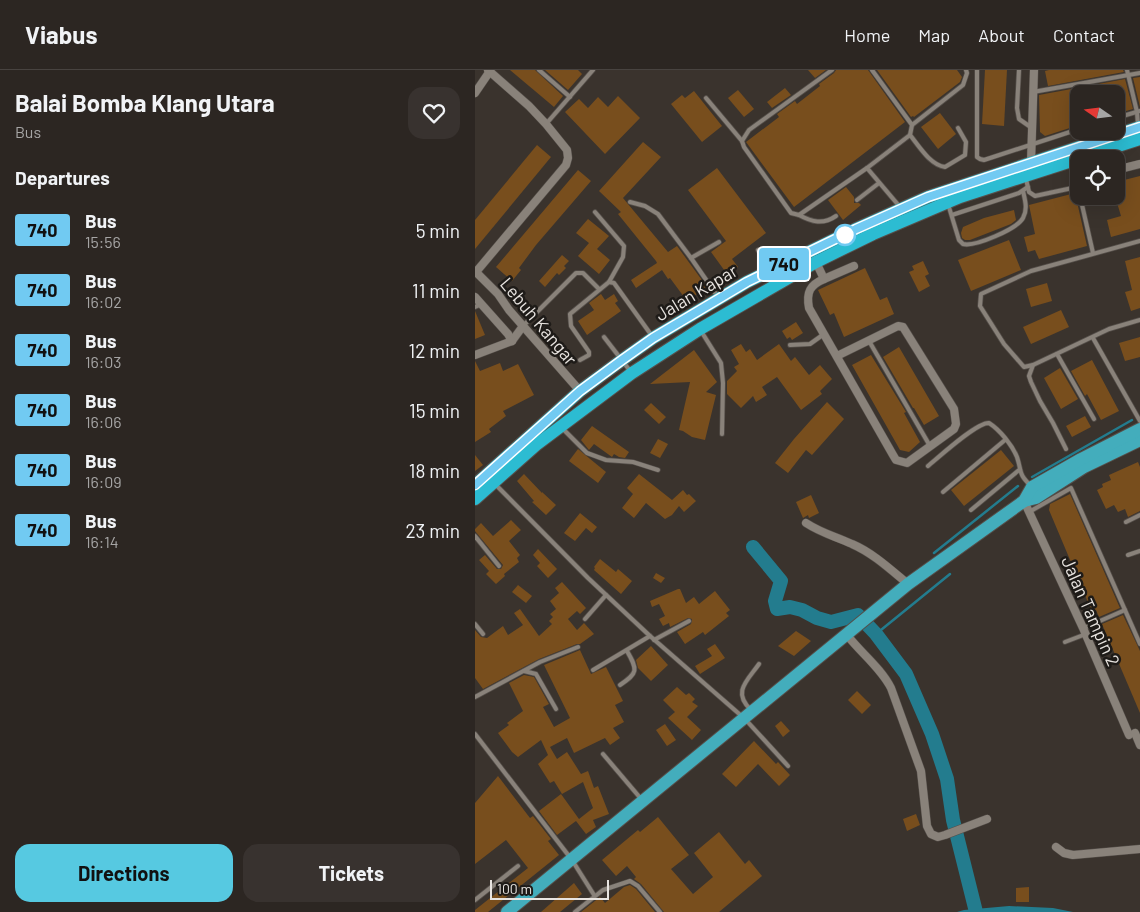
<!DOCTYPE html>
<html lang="en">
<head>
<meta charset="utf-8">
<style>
	:root { --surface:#2c2622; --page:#38322f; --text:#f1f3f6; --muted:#a6a5a5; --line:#484340; --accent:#56c9e1 }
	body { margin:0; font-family:Barlow,sans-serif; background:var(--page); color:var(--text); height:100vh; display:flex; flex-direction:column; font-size:19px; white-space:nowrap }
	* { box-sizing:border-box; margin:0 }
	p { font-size:16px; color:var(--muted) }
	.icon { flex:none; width:28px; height:28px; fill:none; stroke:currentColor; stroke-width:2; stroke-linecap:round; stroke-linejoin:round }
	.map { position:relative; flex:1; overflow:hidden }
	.drawer { display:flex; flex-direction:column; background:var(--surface); width:475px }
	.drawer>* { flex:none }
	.badge { padding:0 10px; border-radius:4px; font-size:18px; line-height:32px }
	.needle { width:32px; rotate:284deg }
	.buttons { position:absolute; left:595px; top:15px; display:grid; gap:10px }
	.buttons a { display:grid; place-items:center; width:55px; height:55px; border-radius:10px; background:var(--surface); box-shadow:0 5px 20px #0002,0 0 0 1px var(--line); font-size:25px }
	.scale { position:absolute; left:15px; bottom:12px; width:119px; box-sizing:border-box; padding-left:5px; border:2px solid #e8e4e0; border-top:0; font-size:14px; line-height:18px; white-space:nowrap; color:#e8e4e0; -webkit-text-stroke:4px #1e1b18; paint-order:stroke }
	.map>.badge { position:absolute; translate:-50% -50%; box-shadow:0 0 0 2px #fff }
	h2 { padding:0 15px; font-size:19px; line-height:45px }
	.round { display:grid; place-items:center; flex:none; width:52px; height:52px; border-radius:15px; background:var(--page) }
	.summary { display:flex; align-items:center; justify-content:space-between; height:85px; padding:0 15px }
	h1 { font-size:24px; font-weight:700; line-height:38px }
	.action { display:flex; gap:10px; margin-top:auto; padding:10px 15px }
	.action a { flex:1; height:58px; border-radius:15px; background:var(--accent); color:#111; font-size:20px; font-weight:700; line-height:58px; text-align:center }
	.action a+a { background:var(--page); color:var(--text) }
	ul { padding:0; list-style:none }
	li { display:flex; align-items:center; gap:15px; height:60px; padding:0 15px }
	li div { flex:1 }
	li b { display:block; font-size:19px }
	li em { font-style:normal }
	li .badge { min-width:55px; font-weight:700; text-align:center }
	header { display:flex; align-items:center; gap:30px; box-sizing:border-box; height:70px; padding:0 25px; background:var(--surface); border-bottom:1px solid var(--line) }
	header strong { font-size:24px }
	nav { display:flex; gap:28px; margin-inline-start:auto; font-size:18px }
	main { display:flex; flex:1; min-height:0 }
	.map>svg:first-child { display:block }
	.water { fill:#237c8e }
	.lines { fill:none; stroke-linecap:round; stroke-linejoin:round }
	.stream { stroke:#237c8e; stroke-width:2.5 }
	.river { stroke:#237c8e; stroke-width:14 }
	.building { fill:#784e1d }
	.service-casing { stroke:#554f4a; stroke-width:5.5 }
	.minor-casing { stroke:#554f4a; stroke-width:9 }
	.primary-casing { stroke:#554f4a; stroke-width:14 }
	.trunk-casing { stroke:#554f4a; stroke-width:14 }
	.service { stroke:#89827a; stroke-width:4 }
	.minor { stroke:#89827a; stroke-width:8 }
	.primary { stroke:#43adbc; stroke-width:12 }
	.trunk { stroke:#2cbcd2; stroke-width:12 }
	.line-casing { stroke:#fff; stroke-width:11 }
	.line { stroke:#71caf2; stroke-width:8 }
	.stop-dot { fill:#fff; stroke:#71caf2; stroke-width:2.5 }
	.labels { text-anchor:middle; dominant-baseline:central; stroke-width:5; stroke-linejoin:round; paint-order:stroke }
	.street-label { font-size:18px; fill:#e8e4e0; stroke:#1e1b18 }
</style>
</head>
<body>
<header>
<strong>Viabus</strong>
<nav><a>Home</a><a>Map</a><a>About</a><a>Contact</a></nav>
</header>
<main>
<section class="drawer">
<div class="summary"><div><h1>Balai Bomba Klang Utara</h1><p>Bus</p></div><a class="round"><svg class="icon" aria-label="heart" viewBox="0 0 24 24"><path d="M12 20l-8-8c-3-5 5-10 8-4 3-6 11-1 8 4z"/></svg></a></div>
<h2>Departures</h2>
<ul>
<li><span class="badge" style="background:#71caf2;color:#111">740</span><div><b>Bus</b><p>15:56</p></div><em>5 min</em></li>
<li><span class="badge" style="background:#71caf2;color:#111">740</span><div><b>Bus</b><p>16:02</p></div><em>11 min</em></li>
<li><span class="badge" style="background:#71caf2;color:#111">740</span><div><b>Bus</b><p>16:03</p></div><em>12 min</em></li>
<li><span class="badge" style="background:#71caf2;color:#111">740</span><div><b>Bus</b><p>16:06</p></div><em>15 min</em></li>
<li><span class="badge" style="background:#71caf2;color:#111">740</span><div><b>Bus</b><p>16:09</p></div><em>18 min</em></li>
<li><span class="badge" style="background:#71caf2;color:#111">740</span><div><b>Bus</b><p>16:14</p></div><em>23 min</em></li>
</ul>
<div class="action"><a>Directions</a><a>Tickets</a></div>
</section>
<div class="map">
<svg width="665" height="842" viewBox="0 0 665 842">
	<rect width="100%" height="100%" fill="#3a332d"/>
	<path class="water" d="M534 836 578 838 598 842H482L489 840Z"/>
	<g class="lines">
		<g class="stream">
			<path d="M557 407 657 350"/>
			<path d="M459 483 543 416"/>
			<path d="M401 564 475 504"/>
		</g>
		<path class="river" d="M278 477 306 511 300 531 302 539 315 537 327 540 342 548 356 552 383 545 401 564 431 604 457 664 472 709 478 750 501 842"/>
	</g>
	<g class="building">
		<path d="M35 0H60L88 26 79 37Z"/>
		<path d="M70 0H103L107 4 93 20Z"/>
		<path d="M333 0H351L340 8Z"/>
		<path d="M361 0H393L430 52 319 137 271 72 304 47 302 44 320 31 322 34 345 16 344 14 359 3Z"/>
		<path d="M402 0H482L487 7 485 12 439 47 438 46 436 47Z"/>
		<path d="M510 0H532L529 56 507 54Z"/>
		<path d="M574 0H648L649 2 573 16 570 1Z"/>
		<path d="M665 7V37L658 8Z"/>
		<path d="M650 9 658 39 641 44V24H604V55L570 66 565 62 564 25Z"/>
		<path d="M310 18 316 25 297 38 292 32Z"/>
		<path d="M263 20 279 39 269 47 253 28Z"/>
		<path d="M219 21 247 56 227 72 196 34 207 25 210 28Z"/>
		<path d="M143 26 165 48 130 84 90 42 104 29 113 38 123 27 133 37Z"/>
		<path d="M465 43 481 64 463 79 446 57Z"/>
		<path d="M168 72 186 87 148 128 193 182 202 176 232 217 212 231 195 208 193 209 187 200 161 218 156 210 182 193 181 191 143 144 146 142 124 121Z"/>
		<path d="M62 75 76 87 0 179V150Z"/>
		<path d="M242 98 291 163 257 189 263 197 252 204 236 182 251 171 213 120Z"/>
		<path d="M103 100 116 111 61 175 44 198 46 200 37 211 21 197Z"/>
		<path d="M665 106V159L636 167 632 150 646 146 640 126 641 112Z"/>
		<path d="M371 117 379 127V133H384L386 135 368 150 353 130Z"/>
		<path d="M600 123 612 176 564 189 560 180 553 182 549 167 560 164 554 135Z"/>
		<path d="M539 140 541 150 536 154 495 170H490L487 168 486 163 488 157 509 148Z"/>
		<path d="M113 149 134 166 122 179 135 190 124 204 103 186 114 173 101 163Z"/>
		<path d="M534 170 546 200 496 221 483 190Z"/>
		<path d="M87 185 94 191 89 196 91 198 84 205 82 203 70 217 64 211Z"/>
		<path d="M665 187V238L656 241 650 222 657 220 650 191Z"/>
		<path d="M448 191 454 204 450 206 455 216 444 222 434 202 439 200 437 196Z"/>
		<path d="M390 198 405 230 412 227 419 244 369 267 359 243 355 245 343 220Z"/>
		<path d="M572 213 577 231 556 237 551 219Z"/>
		<path d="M126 224 130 230 139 224 143 231 140 233 146 241 112 265 103 251 119 240 114 233Z"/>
		<path d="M586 240 594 257 556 274 548 257Z"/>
		<path d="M0 241 10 265 0 269Z"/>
		<path d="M321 252 328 263 317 270 315 267 312 269 307 261Z"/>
		<path d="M665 267V287L650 291 644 273Z"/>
		<path d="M266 274 271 282 275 279 282 290 304 274 316 291 320 287 334 305 345 295 357 309 345 321 347 324 326 340 302 307 287 317 292 325 281 332 278 326 266 338 252 324V311L262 301 259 297 264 294 256 280Z"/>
		<path d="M424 277 464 346 449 355 439 338H438L408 287Z"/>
		<path d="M219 280 242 312 231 322 241 325 230 370 217 367 208 361 204 360 215 312 175 314Z"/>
		<path d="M396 285 431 342 429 343 445 372 434 382 425 380 377 295Z"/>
		<path d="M617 290 644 341 626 350 612 324 610 326 596 301Z"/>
		<path d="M0 291 5 301 25 293 28 301 43 294 59 325 28 341 31 346 14 359 16 362 0 372Z"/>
		<path d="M585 298 603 329 586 339 569 308Z"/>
		<path d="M352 332 369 349 337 385 331 380 313 403 300 393 319 369Z"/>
		<path d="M176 333 191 347 184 354 169 340Z"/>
		<path d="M610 346 616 357 597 367 591 356Z"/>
		<path d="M117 356 154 382 150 388 144 387 139 384 137 387 119 374 114 380 106 370Z"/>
		<path d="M183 369 193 374 185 388 175 383Z"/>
		<path d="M103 379 131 402 123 413 94 391Z"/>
		<path d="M526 380 539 396 489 436 476 420Z"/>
		<path d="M0 385 8 395 0 401Z"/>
		<path d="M663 392 665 397V441L653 447 650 439 643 442 639 435 631 439 622 420 628 417 627 414 636 410 634 405Z"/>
		<path d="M49 404 67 423V422L81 435 71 445 57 432 59 431 42 411Z"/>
		<path d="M164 404 197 430 208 420 212 425 214 424 221 431 209 442 204 436 197 445 190 449 171 433 159 448 147 438 158 424 152 418Z"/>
		<path d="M595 424 645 538 624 547 621 540 617 542 574 440 575 434Z"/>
		<path d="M336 425 344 443 334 448 333 445 328 448 321 432Z"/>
		<path d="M105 443 122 457 117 463 111 458 100 471 89 463Z"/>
		<path d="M36 450 46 460 34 471 45 485 42 488 44 492 29 504 30 506 21 514 11 504 14 501 4 490 10 485 22 499H26L28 495 0 461V459L6 453 18 466Z"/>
		<path d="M63 479 82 499 73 508 62 496 65 493 58 485Z"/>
		<path d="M125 489 141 502 143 499 157 511 146 524 119 500 120 498 119 497Z"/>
		<path d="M181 503 190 508 186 513 178 508Z"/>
		<path d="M87 512 111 538 105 544 102 541 93 549 102 560 109 553 119 564 105 574H102L64 589 8 619 0 608V560L6 567 12 568 28 556 33 565 48 555 39 543 45 539 64 566 77 554 74 551 78 547 75 544 81 539 75 531 84 523 80 518Z"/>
		<path d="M43 515 57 526 51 533 37 522Z"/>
		<path d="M203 519H205L211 533 219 527 224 534 240 521 255 540 251 543 254 546 230 565 228 562 210 574 202 562 216 554 217 549 213 548 195 557 194 553 188 556 184 549 190 546 184 534 177 537 175 531Z"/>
		<path d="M648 545 665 581V643L627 554Z"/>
		<path d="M321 561 336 571 319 586 303 576Z"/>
		<path d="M240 574 250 588 225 604 220 596 237 586 232 579Z"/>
		<path d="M176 576 193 595 176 611 163 598 161 590Z"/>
		<path d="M105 580 116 604 131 597 148 631 140 635 149 652 138 658 145 668 135 675 130 668 99 683 92 668 75 677 82 689 92 682 106 704 113 701 119 718 123 716 134 744 118 750 121 757 111 764 101 751 82 765 64 741 86 724 104 749 118 738 108 712 87 724 79 711 75 713 63 694 73 685 66 670 43 687 37 682 23 663 34 655 32 653 48 641 34 613 49 605 59 607 74 634 68 637 79 657 95 648 69 595Z"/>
		<path d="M202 617 211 625 214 623 220 629 217 632 223 636 212 647 226 660 217 670 193 648 200 642 188 630Z"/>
		<path d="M382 621 396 635 387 644 373 630Z"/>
		<path d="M306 651 315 661 308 667 300 656Z"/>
		<path d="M190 654 201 670 192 676 181 660Z"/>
		<path d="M279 671 301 694 303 692 315 705 304 716 283 694 261 717 247 704Z"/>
		<path d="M23 706 55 748 58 746 76 769 73 771 84 785 13 842H0V840L53 798 31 770 0 794V733Z"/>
		<path d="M441 744 445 755 432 761 428 749Z"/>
		<path d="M183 747 214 785 196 799 218 824 238 807 219 783 244 762 270 794 274 790 287 806 244 842H189L166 814 159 809 161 807 152 796 141 806 127 790 163 760 165 762Z"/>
		<path d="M99 813 107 824 85 842H66Z"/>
		<path d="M155 815 161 819 180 842H106L125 827 130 833 149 817Z"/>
		<path d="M554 817V832H541V818Z"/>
	</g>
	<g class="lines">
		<defs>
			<g id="service">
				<path d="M64 0 95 27"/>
				<path d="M357 0 274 60 267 71 269 77 316 143 324 145 392 98"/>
				<path d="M397 0 437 55 435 65 392 98 425 137"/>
				<path d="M502 0V87L505 89 509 90 604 59"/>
				<path d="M544 0 542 38 544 49 557 58"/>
				<path d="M652 0 662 42 663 55"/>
				<path d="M558 22 665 3"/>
				<path d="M231 28 267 71"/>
				<path d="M641 48 665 41"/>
				<path d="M71 54 118 0"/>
				<path d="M437 55 488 15 492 3 491 0"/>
				<path d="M435 65C444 76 455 95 470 97L490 85 491 72 483 58"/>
				<path d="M596 93 604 123"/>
				<path d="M551 109 554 122 560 126 602 117"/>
				<path d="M605 126 618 183"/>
				<path d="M382 130 404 113"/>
				<path d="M155 132 170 136 183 144 216 188 243 227"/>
				<path d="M473 134 484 170 488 174C500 177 542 159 548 148 553 139 550 130 548 121"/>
				<path d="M120 142 149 176 148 187 134 212"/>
				<path d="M324 145C337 152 348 155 361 146"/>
				<path d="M477 145 544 123 553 117"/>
				<path d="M283 180 294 198"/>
				<path d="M216 188 244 172"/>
				<path d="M0 237 7 234"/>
				<path d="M48 256 101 203H108L124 219"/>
				<path d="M226 261 246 293 248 313 247 364"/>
				<path d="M129 267 156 302"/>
				<path d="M618 268 665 351"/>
				<path d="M394 271 455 376"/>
				<path d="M315 275 335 274 349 264"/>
				<path d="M582 284 619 349"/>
				<path d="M105 290 114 285V282L96 256 95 244 134 212 139 213 177 266"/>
				<path d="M558 295 549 297 529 274 505 236 506 224 556 201 665 171"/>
				<path d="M87 358 112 383 131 390 158 392 183 400"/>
				<path d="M591 379 578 353 565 331 556 312 554 306 558 295 634 259 665 250"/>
				<path d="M453 396C464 387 502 352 514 353 525 360 537 375 542 387 547 402 543 403 555 415"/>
				<path d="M20 414 113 508 175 566 270 649 313 696"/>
				<path d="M468 422 530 370"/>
				<path d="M496 440 544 400"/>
				<path d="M554 442 596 418 665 574"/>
				<path d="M651 452 665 445"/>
				<path d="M0 466 24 496"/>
				<path d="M653 485 665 481"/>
				<path d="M110 549 131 525"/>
				<path d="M0 554 8 564"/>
				<path d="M609 558 650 540"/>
				<path d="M179 570 214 551"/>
				<path d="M590 572 611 564"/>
				<path d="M118 600 175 566"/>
				<path d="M49 601 61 604 81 639"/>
				<path d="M145 615C163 603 163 600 152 581"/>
				<path d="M0 627 65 592 103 577"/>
				<path d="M276 640C257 622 272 611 284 594"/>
				<path d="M0 664 97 790 119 825"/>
				<path d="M128 684 167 730"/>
				<path d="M0 830 43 796"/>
				<path d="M100 842 128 820 155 811 163 816 185 842"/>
			</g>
			<g id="minor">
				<path d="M0 23 15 1"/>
				<path d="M556 92 559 0"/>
				<path d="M641 100 665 94"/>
				<path d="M341 192 349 209 379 196"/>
				<path d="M0 201 23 224 34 240 105 321"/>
				<path d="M1 202 91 95 93 88 92 80 71 54 54 36 13 0"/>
				<path d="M349 209C335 215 331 222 334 238L418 385 421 390 432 393 479 359 481 354 479 339 428 257 423 256 362 286"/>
				<path d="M0 227 33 264 37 271"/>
				<path d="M37 271 48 256"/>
				<path d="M0 285 37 271"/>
				<path d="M549 431 608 558 654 665"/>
				<path d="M331 453C348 464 360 466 377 474 398 483 416 500 433 514"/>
				<path d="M372 565C386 583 406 598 416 618L446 701 452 756 456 764 463 767 470 765 512 749"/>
				<path d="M660 663 665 675"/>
				<path d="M581 777 589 783 598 785 665 779"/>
			</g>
			<g id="primary">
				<path d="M549 431 561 428 609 397 665 370"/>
				<path d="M32 842 433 514 549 431 557 417 606 389 665 359"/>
			</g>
			<g id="trunk">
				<path d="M0 415 105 321 147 290 178 268 272 212 381 159 453 127 665 57"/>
				<path d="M0 429 61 375 157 303 225 259 341 192 398 164 485 127 665 69"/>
			</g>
		</defs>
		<use href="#service" class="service-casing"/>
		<use href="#minor" class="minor-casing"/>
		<use href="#primary" class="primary-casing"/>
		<use href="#trunk" class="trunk-casing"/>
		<use href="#service" class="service"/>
		<use href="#minor" class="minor"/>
		<use href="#primary" class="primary"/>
		<use href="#trunk" class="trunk"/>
	</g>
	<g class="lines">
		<defs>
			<path id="line" d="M0 415 105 321 147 290 178 268 272 212 381 159 453 127 665 57"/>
		</defs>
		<use href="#line" class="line-casing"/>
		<use href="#line" class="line"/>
	</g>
	<circle class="stop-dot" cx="370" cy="165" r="10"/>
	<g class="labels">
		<g class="street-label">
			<text transform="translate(221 222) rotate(-31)">Jalan Kapar</text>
			<text transform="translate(64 251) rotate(50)">Lebuh Kangar</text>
			<text transform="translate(616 541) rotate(66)">Jalan Tampin 2</text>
		</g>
	</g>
</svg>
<div class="buttons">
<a><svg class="needle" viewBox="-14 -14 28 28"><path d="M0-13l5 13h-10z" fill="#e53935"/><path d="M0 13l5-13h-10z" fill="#a6a5a5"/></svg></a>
<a><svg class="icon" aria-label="locate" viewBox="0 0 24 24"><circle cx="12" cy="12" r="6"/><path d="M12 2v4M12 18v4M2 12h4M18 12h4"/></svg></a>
</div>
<div class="scale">100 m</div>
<b class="badge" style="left:309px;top:194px;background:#71caf2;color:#111">740</b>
</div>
</main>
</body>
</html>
